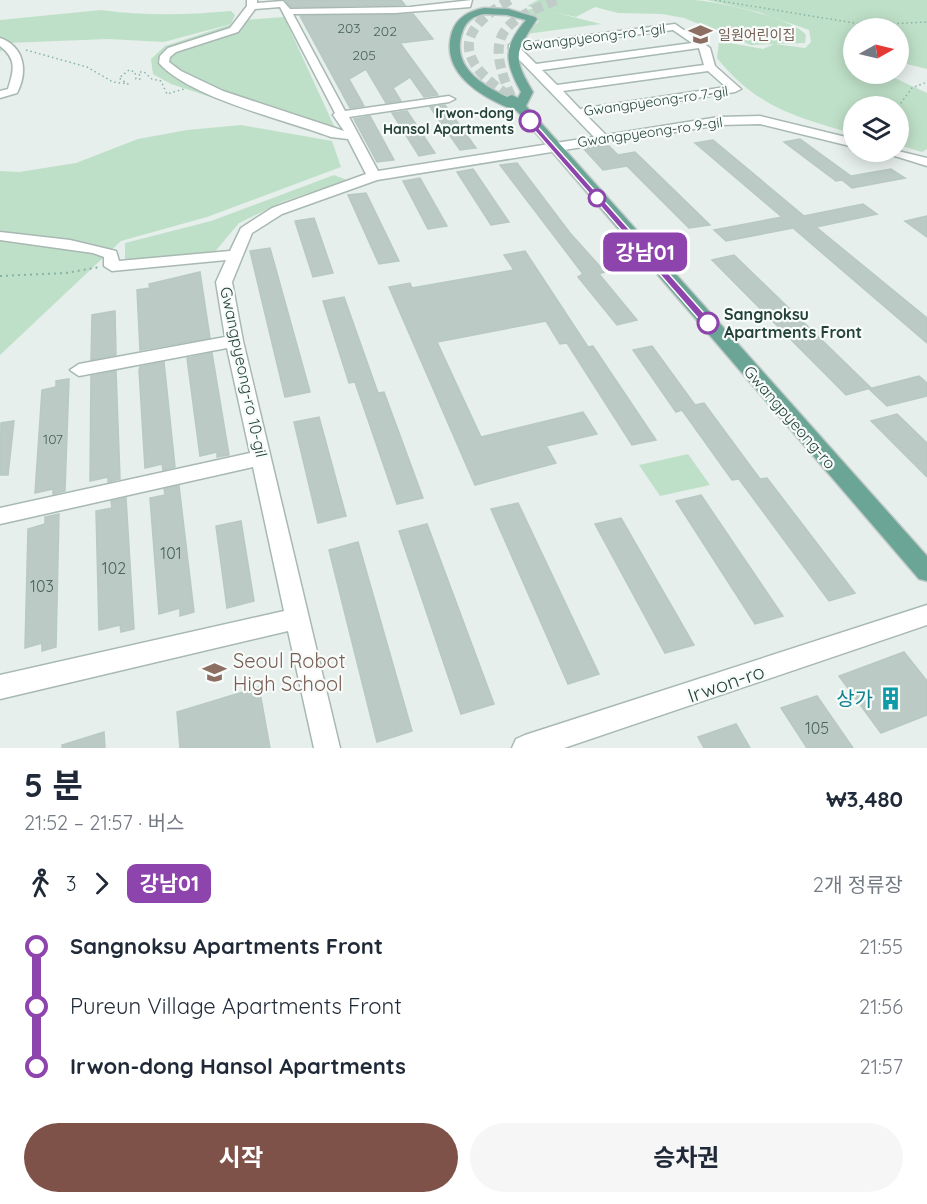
<!DOCTYPE html>
<html lang="ko">
<head>
<meta charset="utf-8">
<style>
	:root { --surface:#fff; --page:#f6f6f7; --text:#1f2937; --muted:#747a83; --accent:#7f5249 }
	body { margin:0; font-family:Quicksand,"Noto Sans KR",sans-serif; background:var(--page); color:var(--text); height:100vh; display:flex; flex-direction:column; font-size:22px; white-space:nowrap }
	* { box-sizing:border-box; margin:0 }
	p { font-size:20px; color:var(--muted) }
	.icon { flex:none; width:33px; height:33px; fill:none; stroke:currentColor; stroke-width:2; stroke-linecap:round; stroke-linejoin:round }
	.map { position:relative; height:748px; overflow:hidden }
	.panel { display:flex; flex-direction:column; background:var(--surface); flex:1 }
	.panel>* { flex:none }
	.badge { padding:0 12px; border-radius:9px; font-size:21px; line-height:39px }
	.needle { width:39px; rotate:82deg }
	.tools { position:absolute; left:843px; top:18px; display:grid; gap:12px }
	.tools a { display:grid; place-items:center; width:66px; height:66px; border-radius:50%; background:var(--surface); box-shadow:0 3px 15px #0003; font-size:30px }
	.map>.badge { position:absolute; translate:-50% -50%; box-shadow:0 0 0 3px #fff }
	.legs { display:flex; align-items:center; gap:9px; height:66px; padding:0 24px; font-size:20px }
	.legs p { margin-inline-start:auto }
	.summary { display:flex; align-items:center; justify-content:space-between; height:102px; padding:0 24px }
	h1 { font-size:33px; font-weight:700; line-height:45px }
	.button { display:flex; gap:12px; margin-top:auto; padding:12px 24px }
	.button a { flex:1; height:69px; border-radius:36px; background:var(--accent); color:#fff; font-size:24px; font-weight:700; line-height:69px; text-align:center }
	.button a+a { background:var(--page); color:var(--text) }
	ul { padding:0 24px; list-style:none }
	li { display:flex; align-items:center; gap:21px; height:60px; font-size:22px }
	li i { display:grid; place-items:center; width:9px; height:100%; margin:0 8px; background:currentColor }
	li i::after { content:''; width:15px; height:15px; margin:-8px; border:4px solid; border-radius:50%; background:var(--surface) }
	li p { margin-inline-start:auto }
	li:first-child i { background:linear-gradient(#0000 50%,currentColor 0) }
	li:last-child i { background:linear-gradient(currentColor 50%,#0000 0) }
	.map>svg:first-child { display:block }
	.green { fill:#bfe0c8 }
	.building { fill:#bbcac4; stroke:#b8c9c2; stroke-width:1.5 }
	.lines { fill:none; stroke-linecap:round; stroke-linejoin:round }
	.major-tunnel { stroke:#bfccc8; stroke-width:10; stroke-dasharray:10 5; stroke-linecap:butt }
	.minor-casing { stroke:#a8b8b2; stroke-width:3 }
	.major-casing { stroke:#c2cac8; stroke-width:3 }
	.path-far1 { stroke:#86b3a5; stroke-width:1.5; stroke-dasharray:1.5 3; stroke-linecap:butt }
	.path { stroke:#86b3a5; stroke-width:2; stroke-dasharray:2 4; stroke-linecap:butt }
	.minor { fill:#fff; fill-rule:evenodd }
	.major { fill:#6aa596; fill-rule:evenodd }
	.line-1 { fill:#8e44ad; stroke:#fff; stroke-width:1.5 }
	.stop-1-dot { fill:#fff; stroke:#8e44ad; stroke-width:3 }
	.labels { text-anchor:middle; dominant-baseline:central; stroke-width:4.5; stroke-linejoin:round; paint-order:stroke }
	.number-label { font-size:14px; fill:#4a645c }
	.far-education-label { font-size:14px; fill:#785e54; stroke:#f7fbf9; text-anchor:start }
	.far-street-label { font-size:14px; fill:#24423a; stroke:#f7fbf9 }
	.far-stop-label { font-size:14px; font-weight:bold; fill:#24423a; stroke:#f7fbf9; text-anchor:end }
	.stop-label { font-size:16px; font-weight:bold; fill:#24423a; stroke:#f7fbf9; text-anchor:start }
	.street-label { font-size:16px; fill:#24423a; stroke:#f7fbf9 }
	.near-number-label { font-size:16px; fill:#4a645c }
	.near-education-label { font-size:20px; fill:#785e54; stroke:#f7fbf9; text-anchor:start }
	.near-street-label { font-size:20px; fill:#24423a; stroke:#f7fbf9 }
	.near-culture-label { font-size:20px; fill:#0d838f; stroke:#f7fbf9; text-anchor:end }
</style>
</head>
<body>
<div class="map">
<svg width="927" height="748" viewBox="0 0 927 748">
	<rect width="100%" height="100%" fill="#e6efeb"/>
	<g class="green">
		<path d="M538 0C589 0 642 0 694 0 716 1 792 18 806 35L805 43 775 44 805 48 811 42 809 30 758 12 707 0H927V69L899 62 898 28H854V74H886L927 93V149L922 152 899 145 898 106H854L853 133C797 118 755 106 717 58L719 41 763 49 774 44 751 45 684 18 662 14 618 13 595 7 576 17 553 12 601 24 526 34 539 21 524 11 534 8 527 6Z"/>
		<path d="M101 10C145 16 187 15 231 11L235 15 231 24 164 42 108 39 8 43 0 52V20Z"/>
		<path d="M284 17 340 139 171 84 153 74 151 59 165 46 244 20Z"/>
		<path d="M241 125 332 141 341 167 207 217 121 241 0 355V171L19 172 76 163 138 139 187 130Z"/>
		<path d="M334 175 347 180 282 202 239 223 213 254 125 262V243L211 221Z"/>
		<path d="M688 454 710 485 660 496 639 465Z"/>
	</g>
	<g class="building">
		<path d="M285 0H401L405 5 291 7Z"/>
		<path d="M413 14 433 39 400 43 438 95 424 97 410 77 393 88 401 101 386 103 366 69 349 79 364 106 350 108 300 16Z"/>
		<path d="M445 105 476 148 460 150 430 107Z"/>
		<path d="M407 111 435 153 419 156 392 113Z"/>
		<path d="M370 116 394 160 377 162 354 119Z"/>
		<path d="M800 139 851 176 891 169 905 178 852 188 842 180 836 181 784 142Z"/>
		<path d="M713 140 804 216 863 204 877 214 816 227 927 318V343L793 228 726 241 714 230 782 217 695 143Z"/>
		<path d="M608 145 618 155 635 152 710 225 689 228 627 166 603 170 584 149Z"/>
		<path d="M517 163 570 233 605 272 599 274 637 320 617 325 578 277 583 274 500 165Z"/>
		<path d="M473 169 509 222 491 225 457 172Z"/>
		<path d="M420 178 447 226 428 229 403 181Z"/>
		<path d="M366 193 399 261 379 264 348 195Z"/>
		<path d="M927 216V237L905 221Z"/>
		<path d="M314 218 333 273 313 277 295 221Z"/>
		<path d="M270 248 310 392 285 397 250 251Z"/>
		<path d="M525 251 588 347 593 346 656 440 632 445 567 343 560 344 546 321 437 342 481 437 583 412 597 434 546 446 556 463 475 485 389 287 410 283 412 288 514 270 504 255Z"/>
		<path d="M734 255 796 315 871 388 846 395 712 260Z"/>
		<path d="M200 272 210 338 140 350 137 290 150 288 149 284Z"/>
		<path d="M344 297 378 393 384 392 423 498 397 504 355 382 349 383 323 301Z"/>
		<path d="M115 311 116 355 91 360 92 315Z"/>
		<path d="M652 346 695 405 704 403 760 479 767 478 855 593 829 601 739 479 732 480 682 410 676 412 633 350Z"/>
		<path d="M212 353 229 455 217 457V452L200 456 187 358Z"/>
		<path d="M164 362 175 467 163 470 162 464 145 468 139 370 140 367Z"/>
		<path d="M116 371 120 479 108 482V477L90 481 91 376Z"/>
		<path d="M919 376 927 383V396L887 406 869 389Z"/>
		<path d="M69 379 65 491 53 494V489L35 493 42 390 56 387V381Z"/>
		<path d="M897 414 927 443V477L871 421Z"/>
		<path d="M319 417 346 516 318 523 294 422Z"/>
		<path d="M14 421 8 475H0L1 423Z"/>
		<path d="M179 486 194 612 180 616V608L159 614 150 498 165 495 164 489Z"/>
		<path d="M701 495 783 616 755 624 676 501Z"/>
		<path d="M126 498 134 629 121 632 120 625 99 630 96 511 112 508 111 501Z"/>
		<path d="M518 503 599 674 568 684 491 509Z"/>
		<path d="M59 514 56 647 42 651V643L25 648 28 529 45 524V517Z"/>
		<path d="M621 518 694 645 665 653 595 524Z"/>
		<path d="M241 521 254 601 227 608 216 526Z"/>
		<path d="M427 524 494 704 461 714 399 531Z"/>
		<path d="M358 542 412 731 377 742 329 550Z"/>
		<path d="M904 652 927 681V715L881 733 839 676Z"/>
		<path d="M259 687 270 748H180L177 712Z"/>
		<path d="M817 696 853 748H807L781 708Z"/>
		<path d="M736 724 750 748H704L698 737Z"/>
		<path d="M104 732 105 748H62V745Z"/>
	</g>
	<g class="lines">
		<g class="major-tunnel">
			<path d="M510 0C449 34 461 64 512 98"/>
			<path d="M511 97C486 36 498 24 556 0"/>
		</g>
		<defs>
			<g id="minor">
				<path d="M247 0H257V3L283 1 290 9 410 7 472 0 470 7 395 13 293 14 345 111 449 96 455 99 449 102 349 117 378 171 594 137 509 49V45L675 24 710 48 715 66 741 89 735 92 586 115 606 135 719 117 760 116 854 139V147L760 124 719 125 377 180 282 214 252 233 232 282 243 341 340 748H314L288 631 0 699V675L284 611 253 467 0 524V508L250 453 227 348 79 376 70 370 79 364 225 337 216 282 226 260 112 271 104 266V257L93 253 0 240V232L70 240 116 251 119 261 230 251 241 228 272 208 366 174 348 139 331 137C285 120 190 98 159 63L160 56 168 48 230 28 247 6ZM280 7 335 113 333 115 344 131 223 91 181 71 169 62 170 57 176 52 238 32 255 9ZM673 30 692 43 536 64 521 49ZM699 48 704 65 557 85 542 70ZM708 71 726 87 580 109 563 91Z"/>
				<path d="M0 38C25 47 28 72 17 93L0 98V91L8 89C14 70 17 59 0 46Z"/>
				<path d="M898 151 927 158V166L882 152Z"/>
				<path d="M927 605V625L564 748H512L516 739 525 735Z"/>
			</g>
			<path id="major" d="M484 8 508 9 535 17 537 19C516 52 511 55 533 92L526 106 927 556V581L919 579 517 111C484 99 439 74 452 32 457 17 469 11 484 8ZM484 14 507 15 526 20C503 47 504 61 521 92L518 98 512 95 507 97C479 83 450 65 463 30 467 20 474 16 484 14Z"/>
		</defs>
		<use href="#minor" class="minor-casing"/>
		<use href="#major" class="major-casing"/>
		<g class="path-far1">
			<path d="M715 0 866 25 927 22"/>
			<path d="M26 50 87 67 113 82 128 84 119 78 129 70 135 72 136 79H140L139 72H144L152 79 161 81 167 94 184 89"/>
			<path d="M898 107 912 88 927 82"/>
		</g>
		<path class="path" d="M0 276 66 273 100 267"/>
		<use href="#minor" class="minor"/>
		<use href="#major" class="major"/>
	</g>
	<path class="line-1" d="M530 118 711 321V325H704L527 122Z"/>
	<defs>
		<symbol id="school-bare" viewBox="-9 -9 18 18"><path d="M0-5L7-2L0 1L-7-2ZM-4 1L0 2.5L4 1V4Q0 6-4 4Z" fill="#8d6e63" stroke="#f7fbf9" stroke-width="2.5" paint-order="stroke"/></symbol>
		<symbol id="building-bare" viewBox="-9 -9 18 18"><path d="M-4-6H4V6H1V3H-1V6H-4ZM-2.5-4.3h1.7v1.8h-1.7ZM.8-4.3h1.7v1.8H.8ZM-2.5-1h1.7V.8h-1.7ZM.8-1h1.7V.8H.8Z" fill="#0f9aa8" stroke="#f7fbf9" stroke-width="2.5" paint-order="stroke"/></symbol>
	</defs>
	<g fill-rule="evenodd">
		<use href="#school-bare" x="684" y="18" width="33" height="33"/>
		<use href="#school-bare" x="198" y="656" width="33" height="33"/>
		<use href="#building-bare" x="874" y="682" width="33" height="33"/>
	</g>
	<g class="stop-1-dot">
		<circle cx="530" cy="121" r="10"/>
		<circle cx="597" cy="198" r="8"/>
		<circle cx="708" cy="323" r="10"/>
	</g>
	<g class="labels">
		<g class="number-label">
			<text x="349" y="28">203</text>
			<text x="385" y="31">202</text>
			<text x="364" y="55">205</text>
			<text x="53" y="439">107</text>
		</g>
		<g class="far-education-label">
			<text x="718" y="35">일원어린이집</text>
		</g>
		<g class="far-street-label">
			<text transform="translate(594 37) rotate(-7)">Gwangpyeong-ro 1-gil</text>
			<text transform="translate(656 101) rotate(-8)">Gwangpyeong-ro 7-gil</text>
			<text transform="translate(650 132) rotate(-8)">Gwangpyeong-ro 9-gil</text>
		</g>
		<g class="far-stop-label">
			<text x="514" y="113">Irwon-dong<tspan x="514" dy="16">Hansol Apartments</tspan></text>
		</g>
		<g class="stop-label">
			<text x="724" y="314">Sangnoksu<tspan x="724" dy="18">Apartments Front</tspan></text>
		</g>
		<g class="street-label">
			<text transform="translate(244 372) rotate(78)">Gwangpyeong-ro 10-gil</text>
			<text transform="translate(790 417) rotate(49)">Gwangpyeong-ro</text>
		</g>
		<g class="near-number-label">
			<text x="171" y="553">101</text>
			<text x="114" y="568">102</text>
			<text x="42" y="586">103</text>
			<text x="817" y="728">105</text>
		</g>
		<g class="near-education-label">
			<text x="233" y="660">Seoul Robot<tspan x="233" dy="23">High School</tspan></text>
		</g>
		<g class="near-street-label">
			<text transform="translate(726 683) rotate(-19)">Irwon-ro</text>
		</g>
		<g class="near-culture-label">
			<text x="873" y="698">상가</text>
		</g>
	</g>
</svg>
<div class="tools">
<a><svg class="needle" viewBox="-14 -14 28 28"><path d="M0-13l5 13h-10z" fill="#e53935"/><path d="M0 13l5-13h-10z" fill="#747a83"/></svg></a>
<a><svg class="icon" aria-label="layers" viewBox="0 0 24 24"><path d="M12 4l9 5-9 5-9-5zM3 14l9 5 9-5"/></svg></a>
</div>
<b class="badge" style="left:645px;top:252px;background:#8e44ad;color:#fff">강남01</b>
</div>
<section class="panel">
<div class="summary"><div><h1>5 분</h1><p>21:52 – 21:57 · 버스</p></div><b>₩3,480</b></div>
<div class="legs"><svg class="icon" aria-label="walk" viewBox="0 0 24 24"><circle cx="13" cy="4" r="2"/><path d="M13 8l-2 6 4 7M11 14l-3 7M7 12l3-4h3l4 4"/></svg>3<svg class="icon" aria-label="forward" viewBox="0 0 24 24"><path d="M9 5l7 7-7 7"/></svg><b class="badge" style="background:#8e44ad;color:#fff">강남01</b><p>2개 정류장</p></div>
<ul>
<li><i style="color:#8e44ad"></i><b>Sangnoksu Apartments Front</b><p>21:55</p></li>
<li><i style="color:#8e44ad"></i><span>Pureun Village Apartments Front</span><p>21:56</p></li>
<li><i style="color:#8e44ad"></i><b>Irwon-dong Hansol Apartments</b><p>21:57</p></li>
</ul>
<div class="button"><a>시작</a><a>승차권</a></div>
</section>
</body>
</html>
